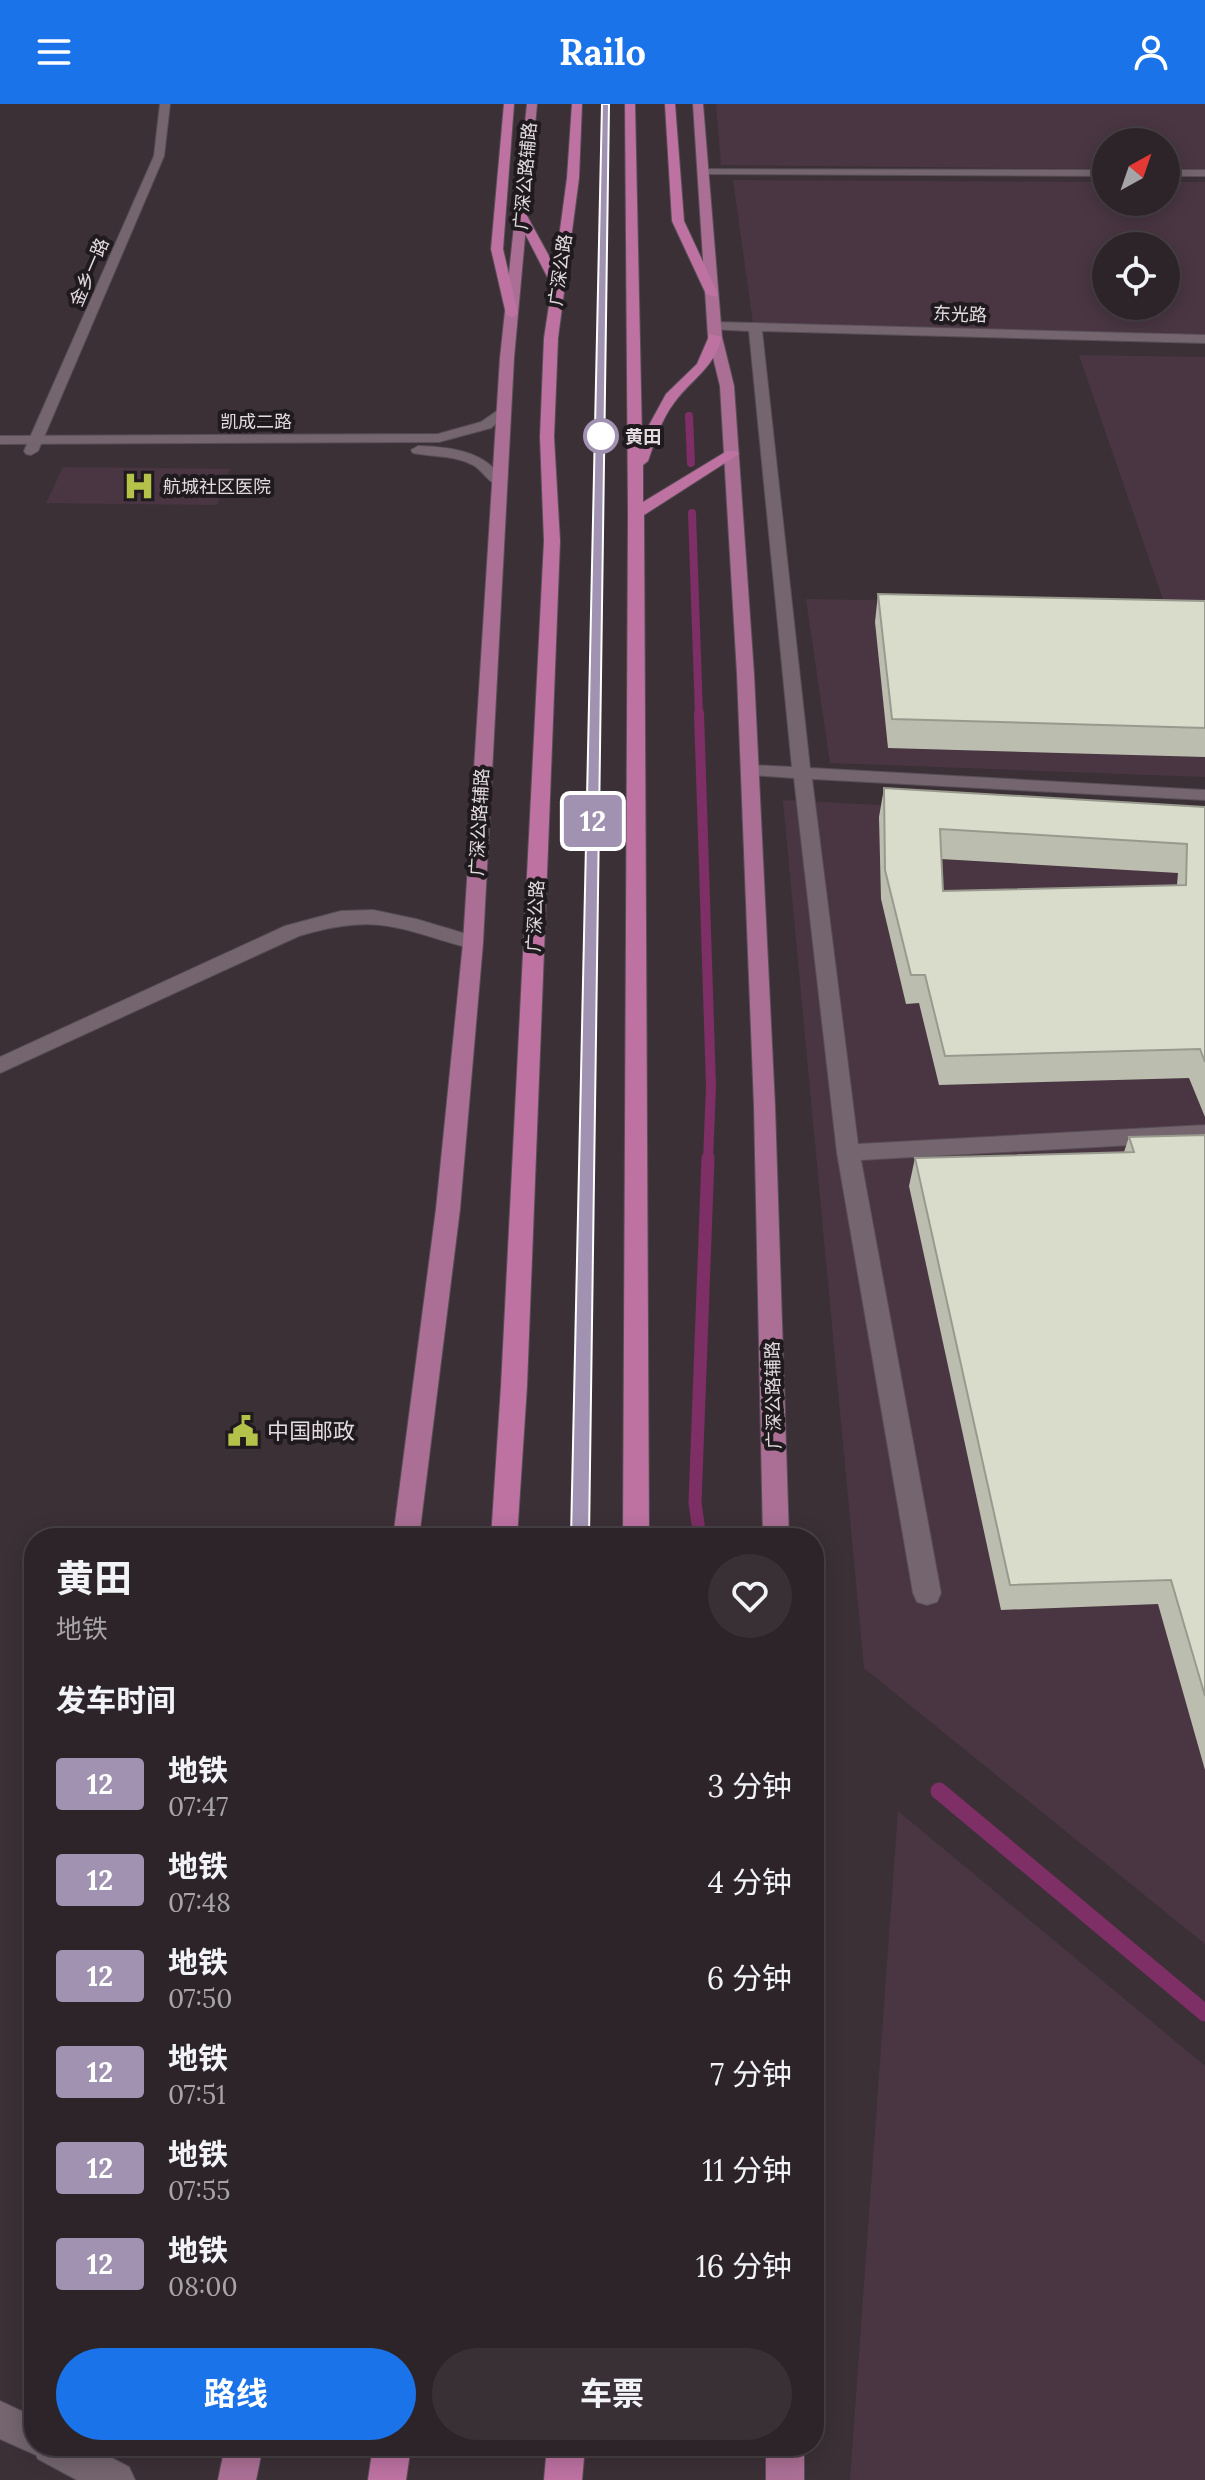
<!DOCTYPE html>
<html lang="zh">
<head>
<meta charset="utf-8">
<style>
	:root { --surface:#2d2429; --page:#393035; --text:#f1f3f6; --muted:#a7a4a8; --line:#484146; --accent:#1a73e8 }
	body { margin:0; font-family:Lora,"Noto Sans SC",serif; background:var(--page); color:var(--text); height:100vh; display:flex; flex-direction:column; font-size:30px; white-space:nowrap }
	* { box-sizing:border-box; margin:0 }
	p { font-size:26px; color:var(--muted) }
	.icon { flex:none; width:44px; height:44px; fill:none; stroke:currentColor; stroke-width:2; stroke-linecap:round; stroke-linejoin:round }
	.map { position:relative; flex:1; overflow:hidden }
	.drawer { position:absolute; left:24px; top:1424px; width:800px; height:928px; display:flex; flex-direction:column; background:var(--surface); border-radius:32px; box-shadow:0 4px 20px #0003,0 0 0 2px var(--line) }
	.drawer>* { flex:none }
	.badge { padding:0 16px; border-radius:6px; font-size:28px; line-height:52px }
	.needle { width:52px; rotate:40deg }
	.tools { position:absolute; left:1092px; top:24px; display:grid; gap:16px }
	.tools a { display:grid; place-items:center; width:88px; height:88px; border-radius:50%; background:var(--surface); box-shadow:0 4px 20px #0003,0 0 0 2px var(--line); font-size:40px }
	.map>.badge { position:absolute; translate:-50% -50%; box-shadow:0 0 0 4px #fff }
	h2 { padding:0 32px; font-size:30px; line-height:72px }
	.round { display:grid; place-items:center; flex:none; width:84px; height:84px; border-radius:42px; background:var(--page) }
	.head { display:flex; align-items:center; justify-content:space-between; height:136px; padding:0 32px }
	h1 { font-size:38px; font-weight:700; line-height:60px }
	.action { display:flex; gap:16px; margin-top:auto; padding:16px 32px }
	.action a { flex:1; height:92px; border-radius:48px; background:var(--accent); color:#fff; font-size:32px; font-weight:700; line-height:92px; text-align:center }
	.action a+a { background:var(--page); color:var(--text) }
	ul { padding:0; list-style:none }
	li { display:flex; align-items:center; gap:24px; height:96px; padding:0 32px }
	li div { flex:1 }
	li b { display:block; font-size:30px }
	li em { font-style:normal }
	li .badge { min-width:88px; font-weight:700; text-align:center }
	header { display:flex; justify-content:space-between; align-items:center; height:104px; padding:0 32px; background:var(--accent); color:#fff; font-size:36px; font-weight:700 }
	.map>svg:first-child { display:block }
	.built { fill:#493642; fill-rule:evenodd }
	.lines { fill:none; stroke-linecap:round; stroke-linejoin:round }
	.stream-far3 { stroke:#7e2f65; stroke-width:8 }
	.stream-far2 { stroke:#7e2f65; stroke-width:10 }
	.stream-far1 { stroke:#7e2f65; stroke-width:13 }
	.stream { stroke:#7e2f65; stroke-width:17 }
	.minor-casing { stroke:#584e55; stroke-width:2 }
	.tertiary-casing { stroke:#584e55; stroke-width:2 }
	.primary-casing { stroke:#584e55; stroke-width:2 }
	.trunk-casing { stroke:#584e55; stroke-width:2 }
	.minor { fill:#74656e; fill-rule:evenodd }
	.tertiary { fill:#74656e; fill-rule:evenodd }
	.primary { fill:#ab6f95; fill-rule:evenodd }
	.trunk { fill:#bd72a2; fill-rule:evenodd }
	.wall { fill:#bbbdaf; fill-rule:evenodd }
	.building { fill:#d9dccb; stroke:#989a8e; stroke-width:2; fill-rule:evenodd }
	.line { fill:#a192b2; stroke:#fff; stroke-width:2 }
	.stop-dot { fill:#fff; stroke:#a192b2; stroke-width:4 }
	.labels { text-anchor:middle; dominant-baseline:central; stroke-width:8; stroke-linejoin:round; paint-order:stroke }
	.far-street-label { font-size:18px; fill:#e2dadf; stroke:#1f1a1d }
	.far-stop-label { font-size:18px; font-weight:bold; fill:#e2dadf; stroke:#1f1a1d; text-anchor:start }
	.far-poi-label { font-size:18px; fill:#e2dadf; stroke:#1f1a1d; text-anchor:start }
	.poi-label { font-size:22px; fill:#e2dadf; stroke:#1f1a1d; text-anchor:start }
</style>
</head>
<body>
<header><svg class="icon" aria-label="menu" viewBox="0 0 24 24"><path d="M4 6h16M4 12h16M4 18h16"/></svg>Railo<svg class="icon" aria-label="person" viewBox="0 0 24 24"><circle cx="12" cy="8" r="4"/><path d="M4 21q1-7 8-7t8 7"/></svg></header>
<div class="map">
<svg width="1205" height="2376" viewBox="0 0 1205 2376">
	<rect width="100%" height="100%" fill="#3c3037"/>
	<g class="built">
		<path d="M716 0H1205V66L1166 65V38H1106V65L721 61Z"/>
		<path d="M733 76 1106 78V98H1166V78H1205V233L753 219ZM1106 142H1166V202H1106Z"/>
		<path d="M1079 251 1205 253V673L830 659 806 495 1165 501Z"/>
		<path d="M63 363 230 365 217 401 46 399Z"/>
		<path d="M783 696 1205 718V1840L864 1564Z"/>
		<path d="M898 1707 1205 1962V2376H850Z"/>
	</g>
	<g class="lines">
		<g class="stream-far3">
			<path d="M689 312 691 359"/>
			<path d="M692 409 699 611"/>
		</g>
		<path class="stream-far2" d="M699 609 711 982 708 1056"/>
		<path class="stream-far1" d="M700 1434 695 1399 708 1054"/>
		<path class="stream" d="M939 1687 1205 1909"/>
		<defs>
			<g id="minor">
				<path d="M160 0H170L164 52 38 347 31 351 26 350 24 347 154 52Z"/>
				<path d="M699 65 1106 66V72L703 70 699 69Z"/>
				<rect x="1166" y="66" width="39" height="6"/>
				<path d="M714 218 1205 231V239L762 227 810 664 1205 686V696L812 675 858 1040 1205 1021V1037L861 1056 941 1489 937 1498 927 1501 917 1498 913 1489 837 1049 794 674 751 671 742 666 751 661 792 663 749 227 709 225 708 222Z"/>
				<path d="M373 806 416 815 480 834 483 839 473 845C398 825 379 808 299 832L0 969V953L285 822 341 807Z"/>
				<path d="M0 2297 34 2313V2342H89L129 2363 135 2376H77L38 2355 36 2351 0 2335Z"/>
			</g>
			<g id="tertiary">
				<path d="M504 302 511 306 491 324 439 338 0 340V332L438 330 481 318Z"/>
				<path d="M418 342C452 343 486 347 505 378L498 382C488 378 483 367 473 361 454 351 433 353 413 349L411 346Z"/>
			</g>
			<g id="primary">
				<path d="M527 0H537L514 254 483 839 460 1105 419 1434H393L436 1105 463 839 500 254Z"/>
				<path d="M693 0H703L722 233 734 282 754 570 775 1002 789 1434H763L754 1002 737 570 720 282 708 233Z"/>
				<path d="M225 2342H263L256 2376H218Z"/>
				<rect x="766" y="2342" width="38" height="34"/>
			</g>
			<g id="trunk">
				<path d="M504 0H514L503 145 518 210 512 214 506 210 491 145Z"/>
				<path d="M572 0H582L579 74 558 234 554 333 560 437 527 1282 517 1434H491L501 1282 544 437 540 333 544 234 552 182 516 112 526 110 555 163 567 74Z"/>
				<path d="M625 0H635L642 334 666 290 697 260 710 230 722 233C712 267 693 273 674 299 661 316 655 337 648 357L643 361V398L727 347H737L739 350 644 411 649 1434H623L628 409Z"/>
				<path d="M665 0H675L684 117 718 190 716 193 706 190 672 117Z"/>
				<path d="M373 2342H411L406 2376H368Z"/>
				<path d="M547 2342H585L582 2376H544Z"/>
			</g>
		</defs>
		<use href="#minor" class="minor-casing"/>
		<use href="#tertiary" class="tertiary-casing"/>
		<use href="#primary" class="primary-casing"/>
		<use href="#trunk" class="trunk-casing"/>
		<use href="#minor" class="minor"/>
		<use href="#tertiary" class="tertiary"/>
		<use href="#primary" class="primary"/>
		<use href="#trunk" class="trunk"/>
	</g>
	<g class="wall">
		<path d="M878 490 1205 497V653L888 644 875 518Z"/>
		<path d="M884 684 1205 703V1013L1189 974 939 981 919 899 906 900 881 795 879 713ZM941 755 1178 769 1177 781 943 787Z"/>
		<path d="M1205 1031V1666L1158 1500 1001 1506 909 1082 915 1054 1124 1048 1129 1033Z"/>
	</g>
	<g class="building">
		<path d="M878 490 1205 497V624L892 615Z"/>
		<path d="M884 684 1205 703V958L1200 945 945 952 925 871H911L885 766ZM940 725 1187 740 1186 781 943 787Z"/>
		<path d="M1205 1031V1592L1171 1476 1010 1481 915 1054 1134 1048 1129 1033Z"/>
	</g>
	<path class="line" d="M602 0H609L589 1434 580 1442 571 1434Z"/>
	<defs>
		<symbol id="hospital-bare" viewBox="-9 -9 18 18"><path d="M-5-5h3v3.5h4V-5h3V5h-3V1.5h-4V5h-3Z" fill="#b4c24a" stroke="#1f1a1d" stroke-width="2.5" paint-order="stroke"/></symbol>
		<symbol id="civic-bare" viewBox="-9 -9 18 18"><path d="M-.6-6.5H3V-4.5H.6V-3L4-1V1h2V6H-6V1h2V-1L-.6-3ZM-1.2 2.5V6h2.4V2.5Z" fill="#b4c24a" stroke="#1f1a1d" stroke-width="2.5" paint-order="stroke"/></symbol>
	</defs>
	<g fill-rule="evenodd">
		<use href="#hospital-bare" x="117" y="360" width="44" height="44"/>
		<use href="#civic-bare" x="221" y="1305" width="44" height="44"/>
	</g>
	<circle class="stop-dot" cx="601" cy="332" r="16"/>
	<g class="labels">
		<g class="far-street-label">
			<text transform="translate(525 72) rotate(-85)">广深公路辅路</text>
			<text transform="translate(560 166) rotate(-82)">广深公路</text>
			<text transform="translate(89 168) rotate(-67)">金乡一路</text>
			<text transform="translate(960 210) rotate(2)">东光路</text>
			<text x="256" y="317">凯成二路</text>
			<text transform="translate(479 718) rotate(-87)">广深公路辅路</text>
			<text transform="translate(535 812) rotate(-87)">广深公路</text>
			<text transform="translate(773 1291) rotate(-91)">广深公路辅路</text>
		</g>
		<g class="far-stop-label">
			<text x="625" y="332">黄田</text>
		</g>
		<g class="far-poi-label">
			<text x="163" y="382">航城社区医院</text>
		</g>
		<g class="poi-label">
			<text x="267" y="1327">中国邮政</text>
		</g>
	</g>
</svg>
<div class="tools">
<a><svg class="needle" viewBox="-14 -14 28 28"><path d="M0-13l5 13h-10z" fill="#e53935"/><path d="M0 13l5-13h-10z" fill="#a7a4a8"/></svg></a>
<a><svg class="icon" aria-label="locate" viewBox="0 0 24 24"><circle cx="12" cy="12" r="6"/><path d="M12 2v4M12 18v4M2 12h4M18 12h4"/></svg></a>
</div>
<b class="badge" style="left:593px;top:717px;background:#a192b2;color:#fff">12</b>
<section class="drawer">
<div class="head"><div><h1>黄田</h1><p>地铁</p></div><a class="round"><svg class="icon" aria-label="heart" viewBox="0 0 24 24"><path d="M12 20l-8-8c-3-5 5-10 8-4 3-6 11-1 8 4z"/></svg></a></div>
<h2>发车时间</h2>
<ul>
<li><span class="badge" style="background:#a192b2;color:#fff">12</span><div><b>地铁</b><p>07:47</p></div><em>3 分钟</em></li>
<li><span class="badge" style="background:#a192b2;color:#fff">12</span><div><b>地铁</b><p>07:48</p></div><em>4 分钟</em></li>
<li><span class="badge" style="background:#a192b2;color:#fff">12</span><div><b>地铁</b><p>07:50</p></div><em>6 分钟</em></li>
<li><span class="badge" style="background:#a192b2;color:#fff">12</span><div><b>地铁</b><p>07:51</p></div><em>7 分钟</em></li>
<li><span class="badge" style="background:#a192b2;color:#fff">12</span><div><b>地铁</b><p>07:55</p></div><em>11 分钟</em></li>
<li><span class="badge" style="background:#a192b2;color:#fff">12</span><div><b>地铁</b><p>08:00</p></div><em>16 分钟</em></li>
</ul>
<div class="action"><a>路线</a><a>车票</a></div>
</section>
</div>
</body>
</html>
